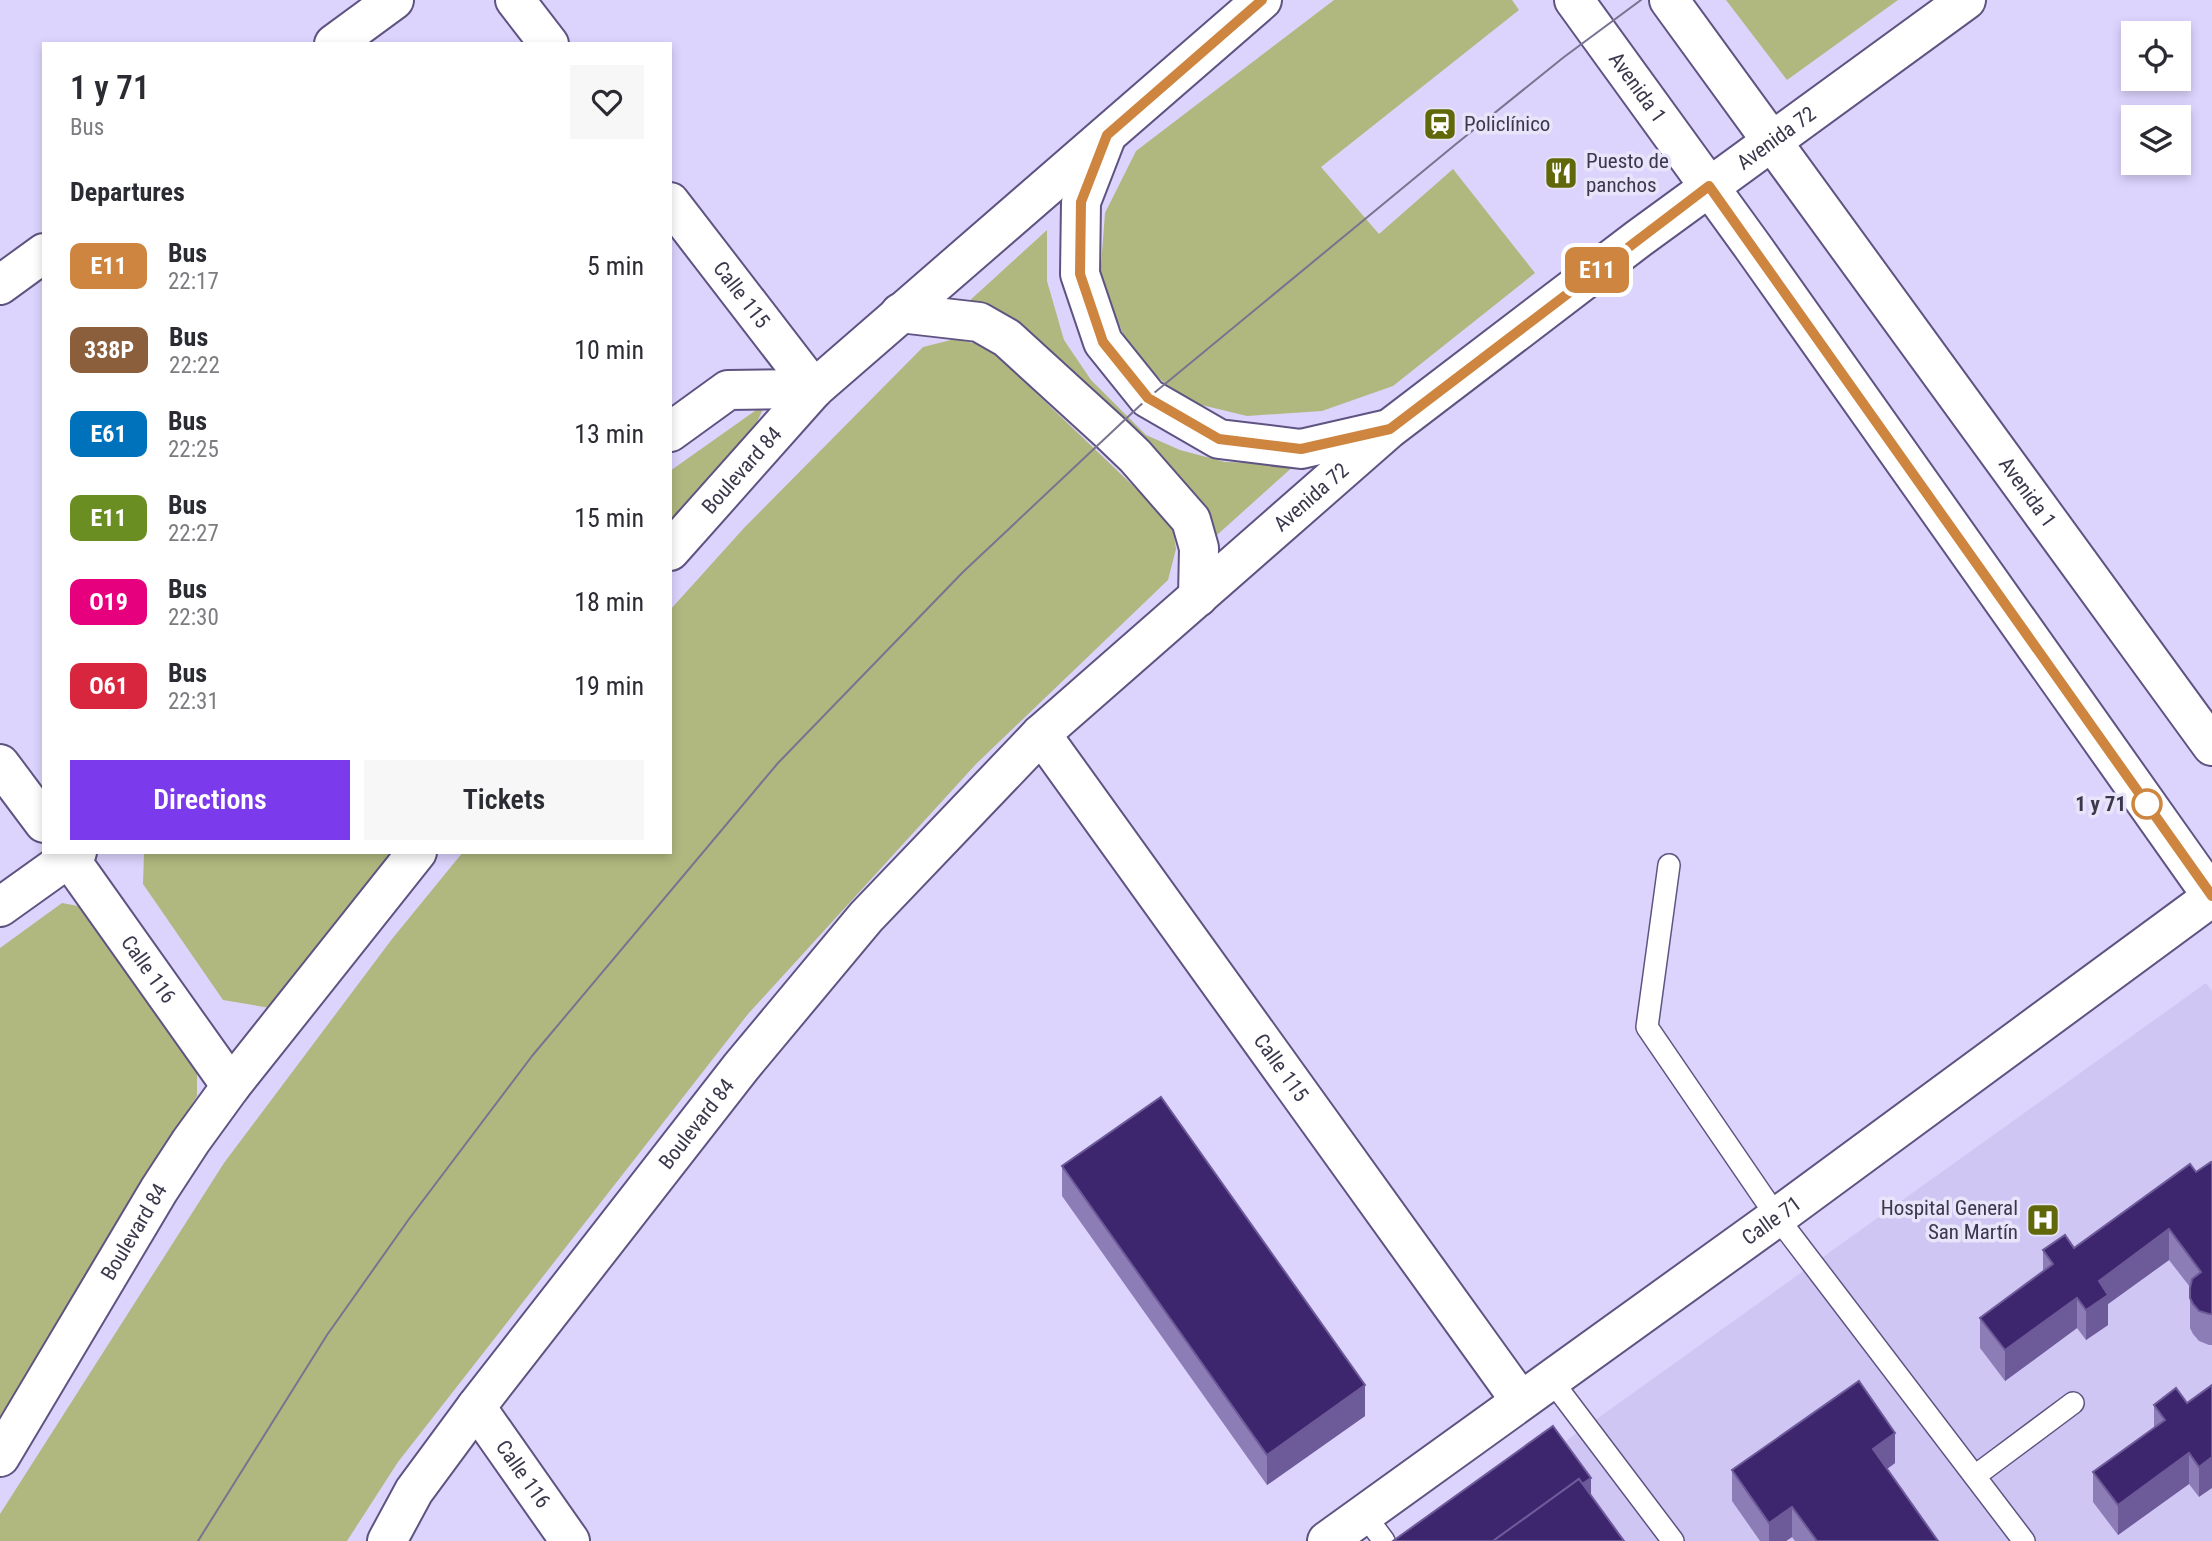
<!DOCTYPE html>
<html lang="en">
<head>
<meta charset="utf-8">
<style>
	:root { --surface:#fff; --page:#f7f7f7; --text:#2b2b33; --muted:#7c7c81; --accent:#7c3aed }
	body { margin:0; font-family:"Roboto Condensed",sans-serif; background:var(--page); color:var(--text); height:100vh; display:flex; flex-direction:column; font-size:26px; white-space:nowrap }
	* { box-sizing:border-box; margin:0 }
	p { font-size:23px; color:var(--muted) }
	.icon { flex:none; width:38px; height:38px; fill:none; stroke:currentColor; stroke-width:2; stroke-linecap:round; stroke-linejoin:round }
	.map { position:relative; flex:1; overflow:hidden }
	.sheet { position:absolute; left:42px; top:42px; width:630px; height:812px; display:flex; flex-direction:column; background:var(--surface); border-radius:0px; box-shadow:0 4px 10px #0003 }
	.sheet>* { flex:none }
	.badge { padding:0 14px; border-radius:10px; font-size:24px; line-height:46px }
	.fabs { position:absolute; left:2121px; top:21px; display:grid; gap:14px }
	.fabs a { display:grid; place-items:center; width:70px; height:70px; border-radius:0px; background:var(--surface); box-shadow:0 4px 10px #0003; font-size:35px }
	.map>.badge { position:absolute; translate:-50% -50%; box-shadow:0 0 0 4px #fff }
	h2 { padding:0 28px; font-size:26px; line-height:63px }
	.round { display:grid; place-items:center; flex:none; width:74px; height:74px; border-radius:0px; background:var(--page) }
	.headline { display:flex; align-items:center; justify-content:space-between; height:119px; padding:0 28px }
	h1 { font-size:33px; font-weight:600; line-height:52px }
	.button { display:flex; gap:14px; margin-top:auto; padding:14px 28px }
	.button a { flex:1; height:80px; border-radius:0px; background:var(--accent); color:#fff; font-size:28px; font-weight:600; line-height:80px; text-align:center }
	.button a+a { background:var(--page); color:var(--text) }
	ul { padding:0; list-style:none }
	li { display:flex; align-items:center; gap:21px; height:84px; padding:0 28px }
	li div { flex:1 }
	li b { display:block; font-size:26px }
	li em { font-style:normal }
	li .badge { min-width:77px; font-weight:700; text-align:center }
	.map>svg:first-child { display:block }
	.built { fill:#cfc6f4 }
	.green { fill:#b0b87f }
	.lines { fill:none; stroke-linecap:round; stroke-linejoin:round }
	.lane-casing { stroke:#5f5481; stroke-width:24 }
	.street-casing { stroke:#5f5481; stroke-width:42 }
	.secondary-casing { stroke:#5f5481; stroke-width:42 }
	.highway-casing { stroke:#5f5481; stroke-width:42 }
	.lane { stroke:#fff; stroke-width:21 }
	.street { stroke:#fff; stroke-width:38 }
	.secondary { stroke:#fff; stroke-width:38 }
	.highway { stroke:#fff; stroke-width:38 }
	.tram { stroke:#7a7390; stroke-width:2 }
	.wall { fill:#8d7db6 }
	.shaded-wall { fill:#6d5a99 }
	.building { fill:#3e266e; stroke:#6d5a99; stroke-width:2 }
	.line-casing { stroke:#fff; stroke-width:16 }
	.line { stroke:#cd853f; stroke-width:10 }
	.stop-dot { fill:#fff; stroke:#cd853f; stroke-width:3.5 }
	.labels { text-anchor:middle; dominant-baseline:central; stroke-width:7; stroke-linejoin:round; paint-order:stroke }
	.street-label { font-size:21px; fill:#3c374c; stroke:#e8e4f9 }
	.poi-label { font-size:21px; fill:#3c374c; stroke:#e8e4f9; text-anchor:start }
	.stop-label { font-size:21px; font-weight:bold; fill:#3c374c; stroke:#e8e4f9; text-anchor:end }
</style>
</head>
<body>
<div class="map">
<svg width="2212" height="1541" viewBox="0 0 2212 1541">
	<rect width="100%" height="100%" fill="#dcd4fd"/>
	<path class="built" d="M2206 983 2212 991V1541H1426Z"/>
	<g class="green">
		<path d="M1334 0H1512L1519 10 1321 167 1379 234 1453 169 1535 273 1393 386 1322 411 1247 416 1185 401 1152 372 1124 336 1100 279 1105 213 1136 151Z"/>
		<path d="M1726 0H1898L1787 80Z"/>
		<path d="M1047 230V281L1064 340 1091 380 1146 435 1180 450 1225 462 1296 464 1217 535 1201 504 967 303Z"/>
		<path d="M955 339 987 346 1172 523 1176 549 1168 580 976 764 748 1014 398 1462 347 1541H0V1514L224 1163 392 939 463 852H670V610L744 528 923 347Z"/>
		<path d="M766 403 752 432 670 525V471Z"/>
		<path d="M144 852H393L270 1008 223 1000 143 884Z"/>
		<path d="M62 903 89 908 197 1062V1096L0 1417V948Z"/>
	</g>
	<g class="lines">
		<defs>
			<g id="lane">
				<path d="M1669 865 1647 1027 1777 1217 2024 1541"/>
				<path d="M1552 1381 1673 1541"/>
				<path d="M1975 1476 2073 1403"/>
				<path d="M1364 1514 1384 1541"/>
			</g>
			<g id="street">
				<path d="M515 0 549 44"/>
				<path d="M334 44 394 0"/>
				<path id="s1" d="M670 202 814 389"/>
				<path d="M0 285 44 253"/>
				<path id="s2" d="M1041 734 1520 1400"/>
				<path d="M0 764 44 823"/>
				<path id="s3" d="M65 852 231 1086"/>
				<path id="s4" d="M476 1407 570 1541"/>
				<path id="s5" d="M1327 1541 1777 1217 2212 897"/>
			</g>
			<g id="secondary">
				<path id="s6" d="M1574 0 1753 247 2212 896"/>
				<path id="s7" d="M1669 0 2212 746"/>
				<path d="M670 432 728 390 814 389"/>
				<path d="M0 907 77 852"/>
			</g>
			<g id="highway">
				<path d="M1105 140 1081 202 1080 274 1103 342 1148 398 1219 439 1301 449 1384 430"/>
				<path d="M900 313 979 322 1007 338 1111 433 1135 456 1191 520 1199 548 1198 597"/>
				<path id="s8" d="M670 551 814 389 1262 0"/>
				<path id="s9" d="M0 1457 159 1190 191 1141 231 1086 417 852"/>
				<path id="s10" d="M387 1541 414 1491 476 1407 741 1067 866 917 1041 734 1389 429 1638 239 1966 0"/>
			</g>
		</defs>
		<use href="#lane" class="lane-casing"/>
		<use href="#street" class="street-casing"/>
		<use href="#secondary" class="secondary-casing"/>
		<use href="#highway" class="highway-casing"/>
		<use href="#lane" class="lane"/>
		<use href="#street" class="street"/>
		<use href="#secondary" class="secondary"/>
		<use href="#highway" class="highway"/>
		<path class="tram" d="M198 1541 327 1335 409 1219 532 1056 778 763 963 572 1148 398 1456 144 1564 57 1641 0"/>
	</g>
	<g class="wall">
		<path d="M2212 1164V1345H2209L2199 1341 2193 1334 2190 1328V1287L2169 1260 2108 1304V1325L2086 1340 2077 1328 2005 1381 1980 1348V1318L2043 1272V1250L2074 1248 2196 1172Z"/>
		<path d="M1062 1166 1365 1416 1267 1485 1062 1196Z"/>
		<path d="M2212 1385 2199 1497 2189 1484 2118 1535 2093 1502V1472L2154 1428V1405L2187 1403Z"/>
		<path d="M1895 1463 1887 1469 1938 1541H1795L1792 1537 1786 1541H1760L1732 1501V1470Z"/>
	</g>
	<g class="shaded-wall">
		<path d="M2169 1229V1260L2108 1304V1325L2086 1340V1310L2099 1281Z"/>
		<path d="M2077 1298V1328L2005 1381V1350Z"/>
		<path d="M1365 1385V1416L1267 1485V1455Z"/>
		<path d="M1895 1433V1463L1873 1479V1449Z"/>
		<path d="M2189 1453V1484L2118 1535V1505Z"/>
		<path d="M2212 1457V1488L2199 1497V1467Z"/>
		<path d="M1591 1478V1501L1503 1541Z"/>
		<path d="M1792 1507V1537L1786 1541H1769V1523Z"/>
	</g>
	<g class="building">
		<path d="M1161 1097 1365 1385 1267 1455 1062 1166Z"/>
		<path d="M2211 1162 2212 1164V1314H2209L2199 1311 2193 1304 2190 1298V1288L2192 1279 2201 1272 2169 1229 2099 1281 2108 1295 2086 1310 2077 1298 2005 1350 1980 1318 2053 1264 2043 1250 2065 1235 2074 1248 2190 1164 2196 1172Z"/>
		<path d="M1859 1381 1895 1433 1873 1449 1938 1541H1817L1792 1507 1769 1523 1732 1470Z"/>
		<path d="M2212 1385V1457L2199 1467 2189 1453 2118 1505 2093 1472 2165 1420 2154 1405 2176 1388 2187 1403Z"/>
		<path d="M1553 1426 1591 1478 1582 1484 1579 1479 1493 1541H1393Z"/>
		<path d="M1579 1479 1624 1541H1493Z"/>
	</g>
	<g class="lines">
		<defs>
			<path id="line" d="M1262 0 1107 135 1081 202 1080 274 1103 342 1148 398 1219 439 1301 449 1390 429 1709 186 2212 896"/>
		</defs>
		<use href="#line" class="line-casing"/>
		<use href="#line" class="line"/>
	</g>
	<defs>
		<symbol id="station-square" viewBox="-11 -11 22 22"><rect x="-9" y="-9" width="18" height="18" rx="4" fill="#616809" stroke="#e8e4f9"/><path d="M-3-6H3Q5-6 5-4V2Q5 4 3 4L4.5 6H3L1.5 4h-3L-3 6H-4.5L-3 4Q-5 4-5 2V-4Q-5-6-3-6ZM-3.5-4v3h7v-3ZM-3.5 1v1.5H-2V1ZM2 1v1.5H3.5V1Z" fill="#fff"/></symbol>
		<symbol id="restaurant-square" viewBox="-11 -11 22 22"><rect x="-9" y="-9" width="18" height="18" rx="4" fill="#616809" stroke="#e8e4f9"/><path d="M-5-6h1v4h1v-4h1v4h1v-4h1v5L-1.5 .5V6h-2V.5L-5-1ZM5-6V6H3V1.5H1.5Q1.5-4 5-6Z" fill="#fff"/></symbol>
		<symbol id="hospital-square" viewBox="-11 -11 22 22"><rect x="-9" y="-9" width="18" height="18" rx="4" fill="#616809" stroke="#e8e4f9"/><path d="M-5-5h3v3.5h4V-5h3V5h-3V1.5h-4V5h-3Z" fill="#fff"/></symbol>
	</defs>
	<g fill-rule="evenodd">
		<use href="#station-square" x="1421" y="105" width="38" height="38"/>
		<use href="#restaurant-square" x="1542" y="154" width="38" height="38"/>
		<use href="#hospital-square" x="2024" y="1201" width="38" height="38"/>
	</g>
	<circle class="stop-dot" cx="2147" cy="804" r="14"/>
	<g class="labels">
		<g class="street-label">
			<text stroke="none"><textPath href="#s6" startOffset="108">Avenida 1</textPath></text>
			<text stroke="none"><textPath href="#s10" startOffset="1988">Avenida 72</textPath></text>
			<text stroke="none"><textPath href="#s1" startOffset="117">Calle 115</textPath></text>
			<text stroke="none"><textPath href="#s8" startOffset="108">Boulevard 84</textPath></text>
			<text stroke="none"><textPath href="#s7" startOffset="609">Avenida 1</textPath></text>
			<text stroke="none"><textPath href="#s10" startOffset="1400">Avenida 72</textPath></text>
			<text stroke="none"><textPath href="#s3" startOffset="144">Calle 116</textPath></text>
			<text stroke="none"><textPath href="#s2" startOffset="411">Calle 115</textPath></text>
			<text stroke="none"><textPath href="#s10" startOffset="520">Boulevard 84</textPath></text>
			<text stroke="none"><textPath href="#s5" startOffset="548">Calle 71</textPath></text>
			<text stroke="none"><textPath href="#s9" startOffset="262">Boulevard 84</textPath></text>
			<text stroke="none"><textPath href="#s4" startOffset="82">Calle 116</textPath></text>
		</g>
		<g class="poi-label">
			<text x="1464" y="124">Policlínico</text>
			<text x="1586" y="161">Puesto de<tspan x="1586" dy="24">panchos</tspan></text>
			<text x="2018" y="1208" text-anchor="end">Hospital General<tspan x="2018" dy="24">San Martín</tspan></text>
		</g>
		<g class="stop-label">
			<text x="2126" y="804">1 y 71</text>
		</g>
	</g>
</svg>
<div class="fabs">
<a><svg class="icon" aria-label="locate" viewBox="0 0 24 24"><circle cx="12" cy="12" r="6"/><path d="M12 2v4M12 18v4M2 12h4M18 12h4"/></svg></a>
<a><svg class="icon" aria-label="layers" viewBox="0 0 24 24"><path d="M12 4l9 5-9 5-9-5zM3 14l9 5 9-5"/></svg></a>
</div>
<b class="badge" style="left:1597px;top:270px;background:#cd853f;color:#fff">E11</b>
<section class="sheet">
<div class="headline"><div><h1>1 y 71</h1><p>Bus</p></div><a class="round"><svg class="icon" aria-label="heart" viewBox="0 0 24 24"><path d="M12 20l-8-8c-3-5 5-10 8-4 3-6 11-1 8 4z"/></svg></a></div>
<h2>Departures</h2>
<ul>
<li><span class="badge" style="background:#cd853f;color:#fff">E11</span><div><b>Bus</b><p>22:17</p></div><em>5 min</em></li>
<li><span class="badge" style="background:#8b5e3c;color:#fff">338P</span><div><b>Bus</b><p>22:22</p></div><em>10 min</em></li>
<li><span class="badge" style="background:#0072bc;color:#fff">E61</span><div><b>Bus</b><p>22:25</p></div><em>13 min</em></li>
<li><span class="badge" style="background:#6b8e23;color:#fff">E11</span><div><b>Bus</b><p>22:27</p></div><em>15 min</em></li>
<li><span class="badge" style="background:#e6007e;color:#fff">O19</span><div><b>Bus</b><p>22:30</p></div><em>18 min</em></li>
<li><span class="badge" style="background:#d7263d;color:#fff">O61</span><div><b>Bus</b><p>22:31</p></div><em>19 min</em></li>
</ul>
<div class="button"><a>Directions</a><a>Tickets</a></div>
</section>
</div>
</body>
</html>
